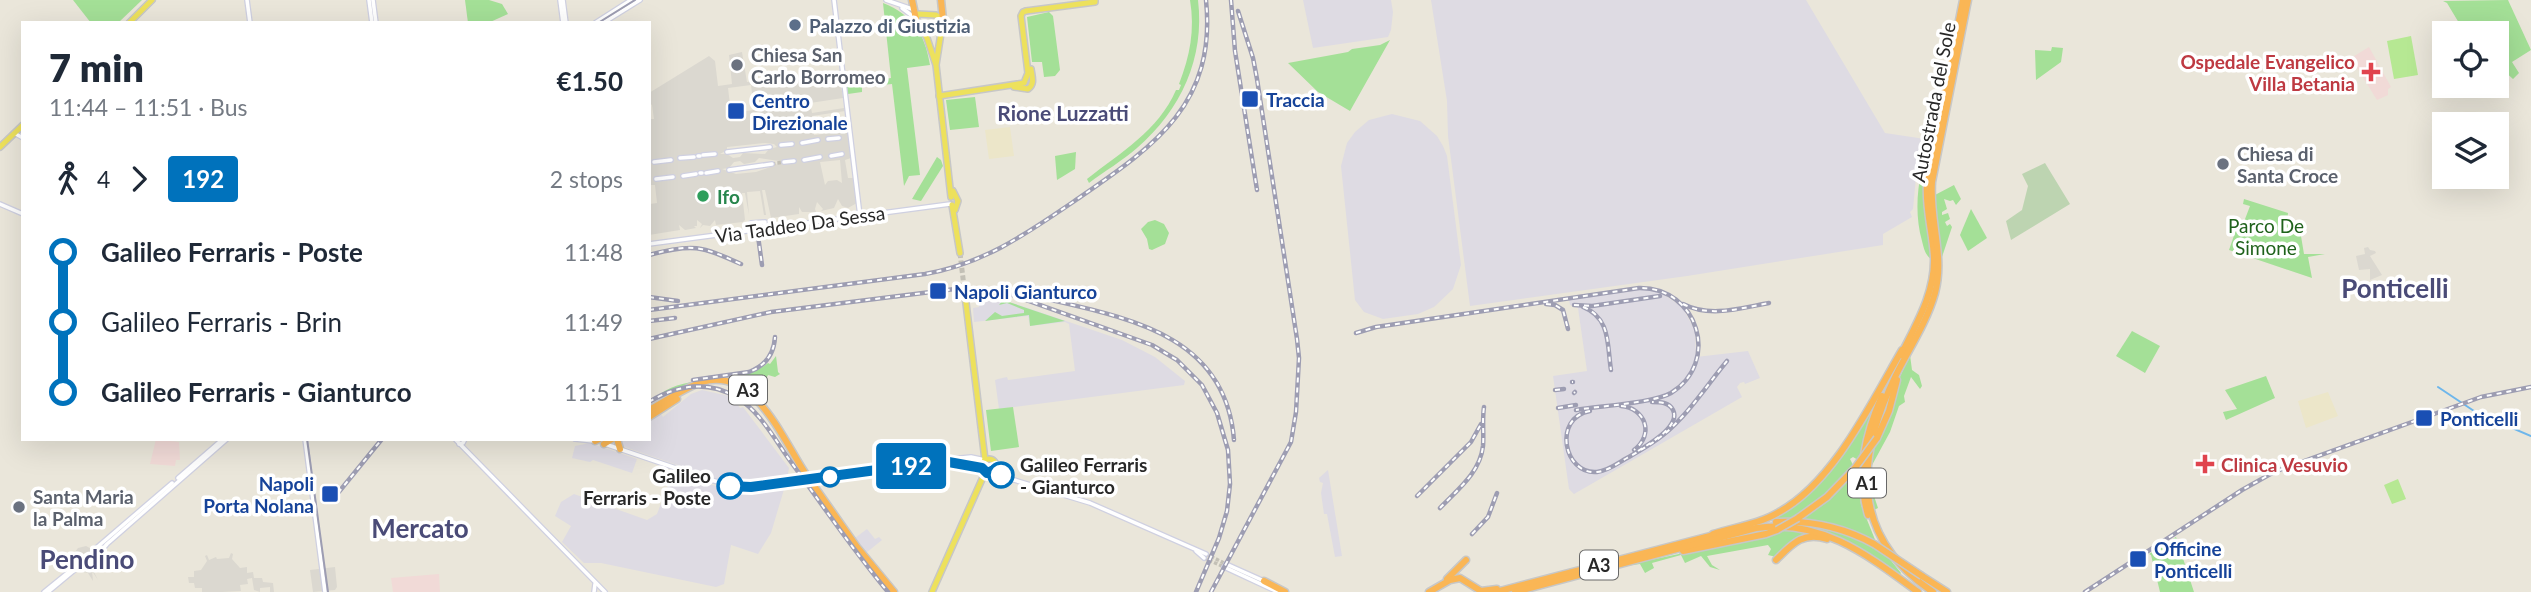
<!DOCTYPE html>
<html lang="en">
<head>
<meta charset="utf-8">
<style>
	:root { --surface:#fff; --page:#f2f2f3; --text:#1f2937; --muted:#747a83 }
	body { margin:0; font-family:Lato,sans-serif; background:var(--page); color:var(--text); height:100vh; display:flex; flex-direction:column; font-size:26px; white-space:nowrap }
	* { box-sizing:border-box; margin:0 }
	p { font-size:23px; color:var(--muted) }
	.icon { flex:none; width:38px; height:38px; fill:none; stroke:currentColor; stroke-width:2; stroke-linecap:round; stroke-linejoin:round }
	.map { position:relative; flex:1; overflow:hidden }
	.panel { position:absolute; left:21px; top:21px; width:630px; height:420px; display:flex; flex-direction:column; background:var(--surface); border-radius:0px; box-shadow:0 7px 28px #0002 }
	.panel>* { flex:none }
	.badge { padding:0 14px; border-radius:5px; font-size:24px; line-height:46px }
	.controls { position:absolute; left:2432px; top:21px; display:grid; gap:14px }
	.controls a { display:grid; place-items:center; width:77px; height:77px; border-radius:0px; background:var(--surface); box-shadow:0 7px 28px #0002; font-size:35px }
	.map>.badge { position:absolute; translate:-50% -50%; box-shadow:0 0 0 4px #fff }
	.legs { display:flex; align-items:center; gap:10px; height:77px; padding:0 28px; font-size:23px }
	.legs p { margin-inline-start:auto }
	.head { display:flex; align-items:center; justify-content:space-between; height:119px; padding:0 28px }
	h1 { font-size:38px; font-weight:800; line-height:52px }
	ul { padding:0 28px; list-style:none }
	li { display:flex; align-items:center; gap:24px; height:70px; font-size:26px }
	li i { display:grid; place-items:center; width:10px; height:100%; margin:0 9px; background:currentColor }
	li i::after { content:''; width:18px; height:18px; margin:-9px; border:5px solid; border-radius:50%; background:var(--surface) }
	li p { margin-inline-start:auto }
	li:first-child i { background:linear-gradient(#0000 50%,currentColor 0) }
	li:last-child i { background:linear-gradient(currentColor 50%,#0000 0) }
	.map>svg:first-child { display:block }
	.industrial { fill:#dedbe3 }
	.education { fill:#ece6c9 }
	.medical { fill:#f1dad7 }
	.green { fill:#a4e097 }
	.cemetery { fill:#bdd4b1 }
	.pitch { fill:#b6e893 }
	.plaza { fill:#dbd8d0; fill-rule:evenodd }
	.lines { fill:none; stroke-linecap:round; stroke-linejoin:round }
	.stream { stroke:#6eb6eb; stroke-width:2 }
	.secondary-tunnel { stroke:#c3c0b6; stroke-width:3.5; stroke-dasharray:3.5 2; stroke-linecap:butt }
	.primary-tunnel { stroke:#c3c0b6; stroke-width:5; stroke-dasharray:5 2.5; stroke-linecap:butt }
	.secondary-casing { stroke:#cfd0e1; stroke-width:6 }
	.primary-casing { stroke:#c7c7c7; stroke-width:8 }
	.highway-casing { stroke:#c7c7c7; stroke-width:9 }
	.secondary { stroke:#fff; stroke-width:3.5 }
	.primary { stroke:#ede15c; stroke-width:5 }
	.highway { stroke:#fab655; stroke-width:6 }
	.tram { stroke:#9d9db2; stroke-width:2 }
	.rail-casing { stroke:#9d9db2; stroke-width:4.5 }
	.rail { stroke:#fff; stroke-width:2; stroke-dasharray:5; stroke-linecap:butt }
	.highway-bridge-casing { stroke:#c7c7c7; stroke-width:9; stroke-linecap:butt }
	.highway-bridge { stroke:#fab655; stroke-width:6 }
	.line-1-casing { stroke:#fff; stroke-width:16 }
	.line-1 { stroke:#0072bc; stroke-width:10 }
	.service-dot { fill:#5c6f8a; stroke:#fff; stroke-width:2.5 }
	.worship-dot { fill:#6b7280; stroke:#fff; stroke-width:2.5 }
	.health-dot { fill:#e0444e; stroke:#fff; stroke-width:2.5 }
	.transit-dot { fill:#1a4fb4; stroke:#fff; stroke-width:2.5 }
	.leisure-dot { fill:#2e9e5b; stroke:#fff; stroke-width:2.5 }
	.stop-1-dot { fill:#fff; stroke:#0072bc; stroke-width:3.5 }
	.labels { text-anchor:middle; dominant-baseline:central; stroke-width:7; stroke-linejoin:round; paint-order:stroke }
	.shield { fill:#fff; stroke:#686868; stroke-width:2 }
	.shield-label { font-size:18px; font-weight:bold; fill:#282828 }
	.service-label { font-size:19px; font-weight:bold; fill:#4e5e75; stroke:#fff; text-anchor:start }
	.worship-label { font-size:19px; font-weight:bold; fill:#5b616d; stroke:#fff; text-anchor:start }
	.health-label { font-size:19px; font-weight:bold; fill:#be3a42; stroke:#fff; text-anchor:end }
	.transit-label { font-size:19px; font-weight:bold; fill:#164399; stroke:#fff; text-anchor:start }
	.street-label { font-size:19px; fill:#282828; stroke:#fff }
	.leisure-label { font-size:19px; font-weight:bold; fill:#27864d; stroke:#fff; text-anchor:start }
	.park-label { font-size:19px; fill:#1f621b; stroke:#fff }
	.stop-label { font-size:19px; font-weight:bold; fill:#282828; stroke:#fff; text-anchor:start }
	.neighbourhood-label { font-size:21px; font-weight:bold; fill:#4a4b77; stroke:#fff }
	.district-label { font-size:26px; font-weight:bold; fill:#4a4b77; stroke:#fff }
</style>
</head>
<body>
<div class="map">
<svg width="2531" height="592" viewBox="0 0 2531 592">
	<rect width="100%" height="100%" fill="#eae6da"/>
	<g class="industrial">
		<path d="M1303 0H1391L1393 12 1391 30 1388 37 1313 48Z"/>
		<path d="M1431 0H1806L1885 133 1925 139 1916 177 1913 209 1910 212 1912 217 1883 234V245L1687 276 1470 306 1448 136 1447 101Z"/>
		<path d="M1392 114 1420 121 1437 136 1443 146 1447 156 1461 265 1453 289 1434 307 1418 314 1383 319 1364 312 1355 300 1341 166 1347 143 1355 132 1369 120Z"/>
		<path d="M1638 289 1660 292 1682 307 1695 330 1696 357 1748 351 1760 378 1745 384 1744 382 1740 383 1737 387 1742 397 1574 494 1569 489 1553 376 1587 371 1578 308 1570 305 1569 299Z"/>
		<path d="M978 296 1016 304 1122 340 1155 357 1185 381 1184 385 999 409 995 380 998 379 1007 377 1008 380 1075 371 1069 324 1065 322 1030 326 1028 316 974 322 973 308 979 307Z"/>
		<path d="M702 390 729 396 734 399 740 408 743 407 789 468 787 479 730 483 622 446 620 439H649V421L661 414 663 417 691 394Z"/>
		<path d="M590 443 637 459 632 473 593 460 590 462 572 458 575 446Z"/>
		<path d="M1328 470 1342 556 1335 557 1327 514H1324L1321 493 1323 483 1320 482 1319 478Z"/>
		<path d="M673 472 677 475 734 491 785 486 771 533 758 554 731 545 724 584 716 587 601 563H584L562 542 571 526 555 516 561 502 574 494 647 520 657 514Z"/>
		<path d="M867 529 875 539 879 537 882 540 866 553 855 538Z"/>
	</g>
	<g class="education">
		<path d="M1010 127 1014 156 989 159 985 130Z"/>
		<path d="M2328 392 2338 416 2306 428 2298 401Z"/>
	</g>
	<g class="medical">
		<path d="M2369 47 2391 87 2388 89V95L2377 100 2351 58Z"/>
		<path d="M156 439 179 442 180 460H176L175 466 150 464Z"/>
		<path d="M439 574 440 592H393L391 578Z"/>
	</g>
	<g class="green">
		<path d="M73 0H142L118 23H91Z"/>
		<path d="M465 0H489L502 4 508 14 488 23H468Z"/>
		<path d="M1190 0H1198C1205 58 1181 110 1137 148 1122 161 1105 171 1089 183L1087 179C1120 153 1159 130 1176 90H1179L1181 85 1179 84C1190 56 1195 30 1190 0Z"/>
		<path d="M2508 0 2531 50 2512 62 2519 73 2513 79 2502 69 2497 70V33H2465L2447 3 2443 1Z"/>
		<path d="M883 3C913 15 925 34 930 65L907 68 920 175 909 176 904 186 892 84 862 87V92L848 94 846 85 891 78Z"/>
		<path d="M1049 12 1053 16 1060 70 1055 76 1044 77 1042 62H1032L1027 17Z"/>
		<path d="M1390 40 1350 111 1318 92 1288 63 1348 52 1352 49 1380 45Z"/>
		<path d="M2052 47 2063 48 2061 62 2036 80 2035 50 2051 51Z"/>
		<path d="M975 97 979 127 950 130 946 100Z"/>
		<path d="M1931 136H1933L1924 190 1932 260C1925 255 1924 249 1922 241 1912 205 1920 170 1931 136Z"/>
		<path d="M1076 152 1075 169 1057 180 1055 156Z"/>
		<path d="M937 157 941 160 943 166 921 201 912 199Z"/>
		<path d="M1954 185 1961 199 1956 205 1953 200 1950 201 1944 199 1947 209 1942 212V215L1948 213 1950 219 1945 222 1947 226 1950 224 1952 227 1942 257 1933 196Z"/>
		<path d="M2244 199 2288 213 2287 221 2305 224 2301 236 2304 254H2325L2308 257 2312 278 2229 250 2238 224 2242 227 2250 206 2243 204Z"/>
		<path d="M1971 209 1987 238 1968 251 1960 235Z"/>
		<path d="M1155 220 1164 224 1169 233 1165 244 1152 250 1149 249 1147 239 1141 229 1148 222Z"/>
		<path d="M1003 300 1065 321 1030 326 1029 315 985 321 995 312 1002 316 1024 313V310L1007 303 999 305Z"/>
		<path d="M2132 331 2160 346 2145 373 2116 356Z"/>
		<path d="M1910 355 1912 370 1919 375 1922 386 1920 389 1911 377 1904 396 1905 402 1899 406 1890 432 1871 467 1877 479 1874 481 1877 494 1874 496 1878 508 1874 510C1860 459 1889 401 1910 355Z"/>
		<path d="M776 356 778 372 780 374 775 377 768 375 758 395C752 391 747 386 740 383 721 375 677 387 659 395 690 371 738 388 768 363L770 364Z"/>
		<path d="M2266 376 2275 398 2226 420 2223 412 2237 409 2225 390Z"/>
		<path d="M1881 392 1861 457 1858 460 1853 457 1850 459 1854 467 1827 493 1795 518H1774C1825 489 1849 441 1881 392Z"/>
		<path d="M1013 407 1019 447 991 451 986 410Z"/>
		<path d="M1860 465 1859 490 1861 505 1876 542 1801 519 1820 505Z"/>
		<path d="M1794 523 1847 533 1884 552 1901 573 1899 576 1820 531 1792 524Z"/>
		<path d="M1787 527 1809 534C1794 536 1786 547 1776 557L1768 555 1771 549 1768 545 1707 556 1712 565 1720 570 1710 567 1701 556 1685 563 1681 555 1652 563 1654 568 1645 573 1640 564 1618 567 1758 537Z"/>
		<path d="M2176 537 2194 592H2160L2151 555 2149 554Z"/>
	</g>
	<path class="cemetery" d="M2045 163 2070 204 2011 240 2006 221 2022 210 2028 186 2022 174Z"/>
	<g class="pitch">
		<path d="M2411 36 2418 75 2394 79 2387 41Z"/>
		<path d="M2398 479 2406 499 2392 504 2384 485Z"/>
	</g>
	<g class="plaza">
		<path d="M742 52 747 82 766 81 767 88 773 87 775 82 788 80 790 78V80L798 78 799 81 803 80V77H811V75L813 77 827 75 830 79 836 78 835 72H839L843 98 810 103 812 113 844 108 845 111 812 116V122L846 118V121L813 126 814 135 848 131 851 158 845 160 848 178H853L857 203 848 208 842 206 838 199 834 208 821 211 823 209 817 202 815 209 816 212H802L799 207V214L771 218 765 190H762L766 215H764L760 191 747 192 749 215 745 193H742L745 220 743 222 716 225 715 220 710 226 703 225 700 228 702 224 697 220V226H694L696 228 685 230 679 225 680 230 649 235V193L650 204 657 203 655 185H649V117L650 119H654L652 105 649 103V93L709 56 715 61 718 86 732 84 729 55ZM751 85 754 110 731 113 728 88ZM765 143 774 144 777 147 769 149 765 154 743 153 740 157 733 158 727 154H720L727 150V147ZM759 158 779 161 776 165 756 172 736 174 722 169 729 168 734 162 740 161 744 164 755 162ZM840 160 842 183 837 180 828 181 825 185 820 162Z"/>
		<path d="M2368 247 2370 250 2375 251 2376 253 2370 256 2382 275 2370 280V269L2359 270 2356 256 2365 254 2364 248Z"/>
		<path d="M86 546 97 552 98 562 93 570 98 580 92 571 93 581 88 573 79 571 73 563 75 552 78 548Z"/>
		<path d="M231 553 233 554 232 559 240 568 247 567V573L253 572 254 578H262L263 582 273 583 274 592H270V587L260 588V592L254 590 252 578 247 579 248 584 240 585 241 591 222 592H202V588H195L194 583H189L188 577H194V571L201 570 207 561 205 556 207 555 209 560 216 557 217 559 229 558Z"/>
		<path d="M335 567 337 587 335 590 313 592 310 570Z"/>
	</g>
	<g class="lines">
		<path class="stream" d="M2438 387 2477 413 2531 436"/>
		<g class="secondary-tunnel">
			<path d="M772 164 784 162"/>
			<path d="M1206 554 1226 564"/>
			<path d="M1204 558 1224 567"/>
		</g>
		<path class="primary-tunnel" d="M960 253 965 295"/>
		<defs>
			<g id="secondary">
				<path d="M247 0 250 23"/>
				<path d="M369 0 372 23"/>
				<path d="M373 0 376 23"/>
				<path d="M560 0 563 23"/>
				<path d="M563 0 566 23"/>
				<path d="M834 0 860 216"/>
				<path d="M886 0 915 10"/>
				<path d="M902 8 915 18"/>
				<path d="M595 23 631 0"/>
				<path d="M603 23 640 0"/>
				<path d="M14 133 23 138"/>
				<path d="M828 139 839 138"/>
				<path d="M802 143 818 140"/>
				<path d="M781 145 792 144"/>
				<path d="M727 152 770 147"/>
				<path d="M703 155 715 154"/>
				<path d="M698 156H700"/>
				<path d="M831 156 842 154"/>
				<path d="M680 158 694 157"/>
				<path d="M804 160 820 157"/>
				<path d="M654 162 671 160"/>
				<path d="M784 162 794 161"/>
				<path d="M729 170 772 164"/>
				<path d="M700 173H702"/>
				<path d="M706 173 718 171"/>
				<path d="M683 176 696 174"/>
				<path d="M656 179 673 177"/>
				<path d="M0 204 23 214"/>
				<path d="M752 228 751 223 765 222 764 227"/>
				<path d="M649 244 950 204"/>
				<path d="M305 439 325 592"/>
				<path d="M455 439 605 592"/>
				<path d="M575 439 594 441"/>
				<path d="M459 444 463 443 465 439"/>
				<path d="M605 444 711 480 740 488 951 459 971 457 985 460"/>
				<path d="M945 461 982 468"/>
				<path d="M991 473 1090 503 1206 554"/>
				<path d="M178 478 223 439"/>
				<path d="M1196 551 1204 558"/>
				<path d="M1226 564 1264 581"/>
				<path d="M1224 567 1278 592"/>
				<path d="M44 592 76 566 86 562 95 549 172 483"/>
				<path d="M48 592 77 568 89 565 107 544 227 439"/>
				<path d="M594 592 595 584"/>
			</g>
			<g id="primary">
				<path d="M1026 11 1095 2V0"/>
				<path d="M129 23 152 0"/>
				<path d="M936 65 943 20 936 15 918 14 916 19 927 38 936 65 951 197"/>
				<path d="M1014 87 1028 89C1035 84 1032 77 1031 69"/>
				<path d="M939 96 1024 83 1028 73 1021 16 1023 12 1026 11"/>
				<path d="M0 147 23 125"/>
				<path d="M953 191 958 201 955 210"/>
				<path d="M952 205 960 253"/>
				<path d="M965 295 985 460"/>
				<circle cx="989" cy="466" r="7"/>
				<path d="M932 592 983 477 984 471"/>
			</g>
			<g id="highway">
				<path d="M912 0 916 19"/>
				<path d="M941 0 943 20"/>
				<path d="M1901 355C1916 324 1935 294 1934 258 1933 233 1925 209 1927 183L1963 0"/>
				<path d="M649 410C666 401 684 388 702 382 755 366 783 441 807 476"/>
				<path d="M649 417 677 399"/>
				<path d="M1877 438 1889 411 1897 380"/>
				<path d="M617 439 620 449"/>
				<path d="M595 441 599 439"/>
				<path d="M604 444 612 439"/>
				<path d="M812 483 857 547 894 592"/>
				<path d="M1868 515C1856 473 1865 435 1882 396"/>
				<path d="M1798 518 1827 497 1855 468"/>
				<path d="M1776 522C1811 520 1843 527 1874 544"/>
				<path d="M1713 534C1735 527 1759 524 1779 512 1834 482 1871 403 1902 350"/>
				<path d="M1683 551 1766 534 1777 530"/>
				<path d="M1776 560C1792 544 1803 531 1827 539"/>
				<path d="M1922 576 1947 592"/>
				<path d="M1447 579 1466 560"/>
				<path d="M1264 581 1285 592"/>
				<path d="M1429 592 1450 580 1460 578 1481 591 1497 589"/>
				<path d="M1496 592 1714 535"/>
				<path d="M1515 592 1756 528C1821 518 1869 556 1918 592"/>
				<path d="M1933 592C1849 536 1856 457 1896 375 1909 349 1927 322 1935 293 1945 256 1929 220 1932 182L1968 0"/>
			</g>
		</defs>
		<use href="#secondary" class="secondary-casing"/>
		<use href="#primary" class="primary-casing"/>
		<use href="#highway" class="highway-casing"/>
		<use href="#secondary" class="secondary"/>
		<use href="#primary" class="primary"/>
		<use href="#highway" class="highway"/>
		<g class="tram">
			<path d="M598 23 635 0"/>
			<path d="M307 439 328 592"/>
		</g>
		<defs>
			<g id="rail">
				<path d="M1231 0 1235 51 1257 190"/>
				<path d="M758 236 762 265"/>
				<path d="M649 255C693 243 701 246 741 264"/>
				<path d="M649 297 678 301"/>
				<path d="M1051 300C1134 319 1226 338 1234 440"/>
				<path d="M1546 304 1555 305 1563 310 1568 329"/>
				<path d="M1683 304C1710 318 1741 308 1769 303"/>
				<path d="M1574 305 1592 306 1660 296"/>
				<path d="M1583 307C1611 318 1607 345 1611 370"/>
				<path d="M649 310 925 274C983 264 1026 234 1073 202 1151 148 1217 107 1206 0"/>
				<path d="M649 321 675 318"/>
				<path d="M1356 333 1376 327 1639 288C1698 287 1721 362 1671 393 1654 403 1599 406 1576 410"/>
				<path d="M649 339 771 312 963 288 1012 295 1152 345 1177 360 1202 385 1217 413 1228 450 1230 484 1227 511 1219 538 1196 592"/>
				<path d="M693 380 749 372C765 366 774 354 775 337"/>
				<path d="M1572 382H1573"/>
				<path d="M1555 390 1564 389"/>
				<path d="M1574 393 1575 392"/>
				<path d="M649 402C677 385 707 380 736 397 760 411 775 440 791 462 823 506 853 550 888 592"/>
				<path d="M1621 406C1645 408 1655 434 1634 450"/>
				<path d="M1558 408 1576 405"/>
				<path d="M1590 411C1552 418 1564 475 1597 472 1608 471 1618 463 1627 458 1639 451 1652 444 1663 435 1688 415 1707 385 1727 361"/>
				<path d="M1638 451C1649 444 1681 426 1673 410 1669 402 1660 402 1652 402"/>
				<path d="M338 493 382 439"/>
				<path d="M1417 496 1471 442 1481 424"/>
				<path d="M1440 508C1457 490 1480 473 1483 446 1484 433 1482 420 1484 407"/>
				<path d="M1472 534 1488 517 1497 493"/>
				<path d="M1211 592 1291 442 1296 412 1299 358 1297 339 1257 79 1253 58 1238 11"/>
				<path d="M2085 592 2242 490 2274 472 2481 397 2531 387"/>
			</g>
		</defs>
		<use href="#rail" class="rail-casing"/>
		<use href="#rail" class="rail"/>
		<defs>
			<g id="highway-bridge">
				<path d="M1855 468 1877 438"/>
				<path d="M804 476 810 484"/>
				<path d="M1777 530 1798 518"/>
				<path d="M1874 544 1922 576"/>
			</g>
		</defs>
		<use href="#highway-bridge" class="highway-bridge-casing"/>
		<use href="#highway-bridge" class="highway-bridge"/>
	</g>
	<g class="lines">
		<defs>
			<path id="line-1" d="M730 486 751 487 943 461 982 468 987 473 996 469 1001 475"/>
		</defs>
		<use href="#line-1" class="line-1-casing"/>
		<use href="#line-1" class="line-1"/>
	</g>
	<circle class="service-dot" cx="795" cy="25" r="7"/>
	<g class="worship-dot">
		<circle cx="737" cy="65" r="7"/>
		<circle cx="2223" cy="164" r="7"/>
		<circle cx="19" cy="507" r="7"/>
	</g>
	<g class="health-dot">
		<path d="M2367.5 61.5h7v7h7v7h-7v7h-7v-7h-7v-7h7z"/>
		<path d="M2201.5 453.5h7v7h7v7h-7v7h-7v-7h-7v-7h7z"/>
	</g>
	<g class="transit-dot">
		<rect x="1241" y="90" width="18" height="18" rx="3.5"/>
		<rect x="727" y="102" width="18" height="18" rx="3.5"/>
		<rect x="929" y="282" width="18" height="18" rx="3.5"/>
		<rect x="2415" y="409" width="18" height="18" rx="3.5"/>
		<rect x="321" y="485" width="18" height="18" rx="3.5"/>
		<rect x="2129" y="550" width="18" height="18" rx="3.5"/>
	</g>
	<circle class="leisure-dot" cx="703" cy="196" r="7"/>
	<g class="stop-1-dot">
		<circle cx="1001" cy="475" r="12"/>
		<circle cx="830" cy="477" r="9"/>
		<circle cx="730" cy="486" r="12"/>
	</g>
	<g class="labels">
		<g class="shield">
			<rect x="729" y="375.5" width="38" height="29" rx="5"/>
			<rect x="1848" y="468.5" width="38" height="29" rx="5"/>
			<rect x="1580" y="550.5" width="38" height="29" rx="5"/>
		</g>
		<g class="shield-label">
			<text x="748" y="390">A3</text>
			<text x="1867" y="483">A1</text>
			<text x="1599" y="565">A3</text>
		</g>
		<g class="service-label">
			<text x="809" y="25">Palazzo di Giustizia</text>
		</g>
		<g class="worship-label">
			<text x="751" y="54">Chiesa San<tspan x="751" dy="22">Carlo Borromeo</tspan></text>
			<text x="2237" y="153">Chiesa di<tspan x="2237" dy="22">Santa Croce</tspan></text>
			<text x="33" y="496">Santa Maria<tspan x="33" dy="22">la Palma</tspan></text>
		</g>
		<g class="health-label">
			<text x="2355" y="61">Ospedale Evangelico<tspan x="2355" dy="22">Villa Betania</tspan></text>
			<text x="2221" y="464" text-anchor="start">Clinica Vesuvio</text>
		</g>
		<g class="transit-label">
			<text x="1266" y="99">Traccia</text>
			<text x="752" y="100">Centro<tspan x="752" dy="22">Direzionale</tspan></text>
			<text x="954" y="291">Napoli Gianturco</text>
			<text x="2440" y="418">Ponticelli</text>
			<text x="314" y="483" text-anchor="end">Napoli<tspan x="314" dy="22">Porta Nolana</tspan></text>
			<text x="2154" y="548">Officine<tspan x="2154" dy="22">Ponticelli</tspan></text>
		</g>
		<g class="street-label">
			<text transform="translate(1933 102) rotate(-79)">Autostrada del Sole</text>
			<text transform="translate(800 224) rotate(-8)">Via Taddeo Da Sessa</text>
		</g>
		<g class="leisure-label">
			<text x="717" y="196">Ifo</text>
		</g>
		<g class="park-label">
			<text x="2266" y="225">Parco De<tspan x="2266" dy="22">Simone</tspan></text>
		</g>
		<g class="stop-label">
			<text x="1020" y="464">Galileo Ferraris<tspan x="1020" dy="22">- Gianturco</tspan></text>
			<text x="711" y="475" text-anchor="end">Galileo<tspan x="711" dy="22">Ferraris - Poste</tspan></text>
		</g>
		<g class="neighbourhood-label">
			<text x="1063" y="112">Rione Luzzatti</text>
		</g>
		<g class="district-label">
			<text x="2395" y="288">Ponticelli</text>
			<text x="420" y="528">Mercato</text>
			<text x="87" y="559">Pendino</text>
		</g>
	</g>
</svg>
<div class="controls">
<a><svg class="icon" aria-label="locate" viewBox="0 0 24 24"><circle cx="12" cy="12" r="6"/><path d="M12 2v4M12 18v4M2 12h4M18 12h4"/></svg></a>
<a><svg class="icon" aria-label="layers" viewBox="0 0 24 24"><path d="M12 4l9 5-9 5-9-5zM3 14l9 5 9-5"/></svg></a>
</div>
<b class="badge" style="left:911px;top:466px;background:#0072bc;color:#fff">192</b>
<section class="panel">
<div class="head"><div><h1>7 min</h1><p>11:44 – 11:51 · Bus</p></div><b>€1.50</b></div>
<div class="legs"><svg class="icon" aria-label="walk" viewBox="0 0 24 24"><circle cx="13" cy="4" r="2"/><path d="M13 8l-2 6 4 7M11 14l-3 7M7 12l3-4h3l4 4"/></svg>4<svg class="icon" aria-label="forward" viewBox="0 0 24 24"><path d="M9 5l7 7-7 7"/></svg><b class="badge" style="background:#0072bc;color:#fff">192</b><p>2 stops</p></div>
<ul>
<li><i style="color:#0072bc"></i><b>Galileo Ferraris - Poste</b><p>11:48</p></li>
<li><i style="color:#0072bc"></i><span>Galileo Ferraris - Brin</span><p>11:49</p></li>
<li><i style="color:#0072bc"></i><b>Galileo Ferraris - Gianturco</b><p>11:51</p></li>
</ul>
</section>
</div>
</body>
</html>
